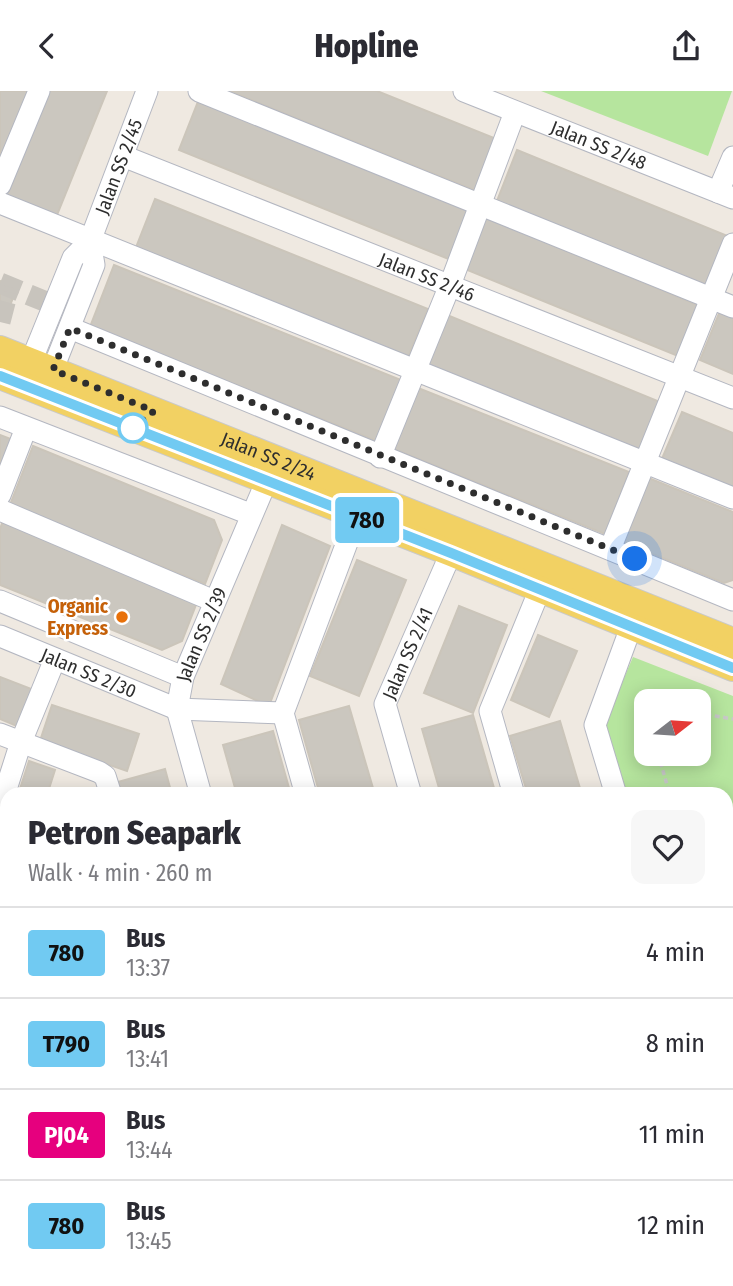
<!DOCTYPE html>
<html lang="en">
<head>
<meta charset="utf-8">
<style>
	:root { --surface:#fff; --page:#f7f7f7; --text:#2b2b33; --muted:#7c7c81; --line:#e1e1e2 }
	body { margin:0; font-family:"Fira Sans Condensed",sans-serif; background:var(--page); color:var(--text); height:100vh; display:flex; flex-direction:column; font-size:26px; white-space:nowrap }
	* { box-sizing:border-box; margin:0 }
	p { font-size:23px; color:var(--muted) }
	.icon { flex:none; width:38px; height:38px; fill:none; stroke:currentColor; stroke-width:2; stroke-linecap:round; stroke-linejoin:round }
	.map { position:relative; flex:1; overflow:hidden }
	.sheet { position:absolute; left:0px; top:696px; width:733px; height:499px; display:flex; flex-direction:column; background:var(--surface); border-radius:21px 21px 0 0; box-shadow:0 4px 18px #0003 }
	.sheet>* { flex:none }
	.badge { padding:0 14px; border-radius:5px; font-size:24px; line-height:46px }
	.needle { width:46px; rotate:73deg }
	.buttons { position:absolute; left:634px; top:598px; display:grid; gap:14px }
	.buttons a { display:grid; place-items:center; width:77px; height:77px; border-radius:14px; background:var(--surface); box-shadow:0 4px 18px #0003; font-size:35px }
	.you { position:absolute; width:35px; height:35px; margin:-18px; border:5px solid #fff; border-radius:50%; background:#1a73e8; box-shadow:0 0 0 10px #1a73e833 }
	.map>.badge { position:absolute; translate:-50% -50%; box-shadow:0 0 0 4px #fff }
	.round { display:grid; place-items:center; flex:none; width:74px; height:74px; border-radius:14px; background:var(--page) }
	.overview { display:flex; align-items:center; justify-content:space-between; height:119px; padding:0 28px }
	h1 { font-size:33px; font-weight:800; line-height:52px }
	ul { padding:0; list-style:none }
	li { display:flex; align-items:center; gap:21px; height:91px; padding:0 28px; border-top:2px solid var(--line) }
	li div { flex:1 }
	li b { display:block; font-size:26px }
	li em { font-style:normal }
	li .badge { min-width:77px; font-weight:700; text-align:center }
	header { display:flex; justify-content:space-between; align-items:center; height:91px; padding:0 28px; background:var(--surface); font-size:32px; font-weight:800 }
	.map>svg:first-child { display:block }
	.green { fill:#b6e59e; fill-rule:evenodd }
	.building { fill:#cbc7bf; stroke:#cbc5ba; stroke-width:2 }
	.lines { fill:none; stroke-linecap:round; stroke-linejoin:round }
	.minor-tunnel { stroke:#c8c4bd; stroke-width:21; stroke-dasharray:21 10; stroke-linecap:butt }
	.minor-casing { stroke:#b4b7c1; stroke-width:23 }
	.major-casing { stroke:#c9c9c9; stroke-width:28 }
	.path { stroke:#c9c9c9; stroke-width:3.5; stroke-dasharray:5 3.5; stroke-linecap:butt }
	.minor { stroke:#fff; stroke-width:21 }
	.major { stroke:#f2d163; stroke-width:26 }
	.line-casing { stroke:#fff; stroke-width:16 }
	.line { stroke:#71caf2; stroke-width:10 }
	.walk { stroke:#2e2e2e; stroke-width:7; stroke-dasharray:0 12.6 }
	.stop-dot { fill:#fff; stroke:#71caf2; stroke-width:3.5 }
	.food-dot { fill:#e8710a; stroke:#fff; stroke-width:2.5 }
	.labels { text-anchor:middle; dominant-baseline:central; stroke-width:5; stroke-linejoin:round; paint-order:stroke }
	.street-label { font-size:19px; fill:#2e2e2e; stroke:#fff }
	.food-label { font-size:19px; font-weight:bold; fill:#c56008; stroke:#fff; text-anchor:end }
</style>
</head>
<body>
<header><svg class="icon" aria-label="back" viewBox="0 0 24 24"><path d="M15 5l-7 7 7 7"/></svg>Hopline<svg class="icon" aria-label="share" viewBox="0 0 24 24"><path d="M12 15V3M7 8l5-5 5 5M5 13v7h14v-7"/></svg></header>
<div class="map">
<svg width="733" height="1195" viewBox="0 0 733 1195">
	<rect width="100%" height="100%" fill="#efe9e1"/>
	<g class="green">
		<path d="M541 0H732L708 65Z"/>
		<path d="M633 566 733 605V786L726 788V704L624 703 603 635ZM646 611H698V663H646Z"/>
		<path d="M0 762 7 770V958L0 959Z"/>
	</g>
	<g class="building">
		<path d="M0 0H32L0 79Z"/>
		<path d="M45 0H107L57 124 4 103Z"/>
		<path d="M229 0H377L499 49 479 101Z"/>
		<path d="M199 8 471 117 451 169 179 59Z"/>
		<path d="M517 59 730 146 710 197 497 110Z"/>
		<path d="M155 108 428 218 407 269 135 159Z"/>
		<path d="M486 127 698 214 678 265 465 178Z"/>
		<path d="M114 174 401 289 377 350 90 236Z"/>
		<path d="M0 190 17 197 7 222 0 221Z"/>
		<path d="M720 220 733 225V283L700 269Z"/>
		<path d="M447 224 660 311 639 362 426 275Z"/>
		<path d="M413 295 629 381 605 443 389 356Z"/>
		<path d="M682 321 733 342V400L661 370Z"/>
		<path d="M0 344 16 350 0 391Z"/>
		<path d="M33 355 214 429 222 449 205 493 10 414Z"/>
		<path d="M646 386 733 421V489L724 492 621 450Z"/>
		<path d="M4 427 199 506 182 550 162 559 0 494V438Z"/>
		<path d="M282 434 330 455 269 615 221 593Z"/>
		<path d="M357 469 406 489 359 605 310 585Z"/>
		<path d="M459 515 507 534 473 622 424 602Z"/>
		<path d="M538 544 577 560 549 626 511 609Z"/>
		<path d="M0 586 34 599 19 636 0 628Z"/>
		<path d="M52 614 139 643 127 680 40 650Z"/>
		<path d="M349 615 375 704H320L299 629Z"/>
		<path d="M473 624 496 704H441L422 638Z"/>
		<path d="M560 630 582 704H528L510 645Z"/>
		<path d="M273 640 291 704H237L223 654Z"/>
		<path d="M29 670 55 679 47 704H18Z"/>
		<path d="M165 678 172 704H121L118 691Z"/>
		<path d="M733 835V887L726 889V837Z"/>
		<path d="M733 913V957L726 959V915Z"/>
		<path d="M36 1188H100L101 1195H37Z"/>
		<path d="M122 1188H186L187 1195H123Z"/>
		<path d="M207 1188H271L272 1195H208Z"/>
		<path d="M374 1188H428L430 1195H375Z"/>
		<path d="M458 1188H512L514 1195H460Z"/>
		<path d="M590 1188H645L647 1195H592Z"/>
		<path d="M663 1188H717L719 1195H665Z"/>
	</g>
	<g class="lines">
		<g class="minor-tunnel">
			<path d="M0 192 54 214"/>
			<path d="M0 231 9 196"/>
		</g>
		<defs>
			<g id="minor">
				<path d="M199 0 733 216"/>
				<path id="s1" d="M464 0 733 107"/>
				<path id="s2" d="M123 65 733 307"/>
				<path d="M0 94 39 0"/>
				<path d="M718 101 733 66"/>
				<path d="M0 112 733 407"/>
				<path d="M70 237 733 509"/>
				<path id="s3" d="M26 283 73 167 90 150 147 0"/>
				<path d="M47 293 94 174 90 150"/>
				<path d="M0 326 250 423"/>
				<path d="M380 366 450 194 515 21"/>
				<path d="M0 404 26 337"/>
				<path d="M0 419 214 510"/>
				<path d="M610 458 733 153"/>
				<path d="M0 510 183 586"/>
				<path id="s4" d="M0 545 177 618 283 622"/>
				<path d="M0 643 99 681 105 685 111 704"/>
				<path id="s5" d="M201 704 177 618 183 586 267 389"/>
				<path d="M306 704 283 622 357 425"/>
				<path id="s6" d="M411 704 385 613 451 462"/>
				<path d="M514 704 490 620 540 498"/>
				<path d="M616 704 595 634 631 536"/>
				<path d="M0 717 21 651 55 568"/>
				<path d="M0 738 7 743"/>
				<path d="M726 798 733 796"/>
				<path d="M0 973 7 972"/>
				<path d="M726 1078 733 1101"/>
				<path d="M0 1158 7 1157"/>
				<path d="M343 1188 345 1195"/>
				<path d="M444 1188 446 1195"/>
				<path d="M551 1188 553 1195"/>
				<path d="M653 1188 655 1195"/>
			</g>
			<g id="major">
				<path id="s7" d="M0 258 733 550"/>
				<path d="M0 285 451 462 733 577"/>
			</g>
		</defs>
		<use href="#minor" class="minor-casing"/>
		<use href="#major" class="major-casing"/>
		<g class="path">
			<path d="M698 622 733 628"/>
			<path d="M658 663 670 704"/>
			<path d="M726 752 733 750"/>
			<path d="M726 759 731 777"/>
			<path d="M0 772 7 781"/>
			<path d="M0 945 7 944"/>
		</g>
		<use href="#minor" class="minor"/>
		<use href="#major" class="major"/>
	</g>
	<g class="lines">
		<defs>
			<path id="line" d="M0 285 451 462 733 577"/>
		</defs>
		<use href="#line" class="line-casing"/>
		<use href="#line" class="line"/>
		<path class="walk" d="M133 337 154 320 53 279 70 237 635 468"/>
	</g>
	<circle class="stop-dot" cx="133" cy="337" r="14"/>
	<circle class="food-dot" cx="122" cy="526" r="7"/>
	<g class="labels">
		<g class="street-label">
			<text stroke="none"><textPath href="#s1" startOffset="145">Jalan SS 2/48</textPath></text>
			<text stroke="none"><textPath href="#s3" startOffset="229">Jalan SS 2/45</textPath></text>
			<text stroke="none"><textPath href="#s2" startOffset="327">Jalan SS 2/46</textPath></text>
			<text stroke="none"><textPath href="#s7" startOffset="289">Jalan SS 2/24</textPath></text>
			<text stroke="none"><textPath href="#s5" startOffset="168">Jalan SS 2/39</textPath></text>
			<text stroke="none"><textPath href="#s6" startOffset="150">Jalan SS 2/41</textPath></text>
			<text stroke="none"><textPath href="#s4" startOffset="96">Jalan SS 2/30</textPath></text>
		</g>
		<g class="food-label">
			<text x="108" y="515">Organic<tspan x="108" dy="22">Express</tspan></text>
		</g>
	</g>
</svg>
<div class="buttons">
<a><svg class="needle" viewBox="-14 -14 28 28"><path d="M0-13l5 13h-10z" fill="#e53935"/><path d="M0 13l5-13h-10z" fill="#7c7c81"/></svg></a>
</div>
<div class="you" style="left:635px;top:468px"></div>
<b class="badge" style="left:367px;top:429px;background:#71caf2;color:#111">780</b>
<section class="sheet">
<div class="overview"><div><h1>Petron Seapark</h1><p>Walk · 4 min · 260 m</p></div><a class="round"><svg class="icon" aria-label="heart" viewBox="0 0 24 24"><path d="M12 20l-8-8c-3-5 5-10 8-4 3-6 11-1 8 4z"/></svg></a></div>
<ul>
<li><span class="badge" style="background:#71caf2;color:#111">780</span><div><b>Bus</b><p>13:37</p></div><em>4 min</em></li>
<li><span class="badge" style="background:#71caf2;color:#111">T790</span><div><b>Bus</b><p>13:41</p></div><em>8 min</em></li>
<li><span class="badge" style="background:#e6007e;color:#fff">PJ04</span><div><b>Bus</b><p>13:44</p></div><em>11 min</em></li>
<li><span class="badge" style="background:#71caf2;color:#111">780</span><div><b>Bus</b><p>13:45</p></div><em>12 min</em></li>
</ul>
</section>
</div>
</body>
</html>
